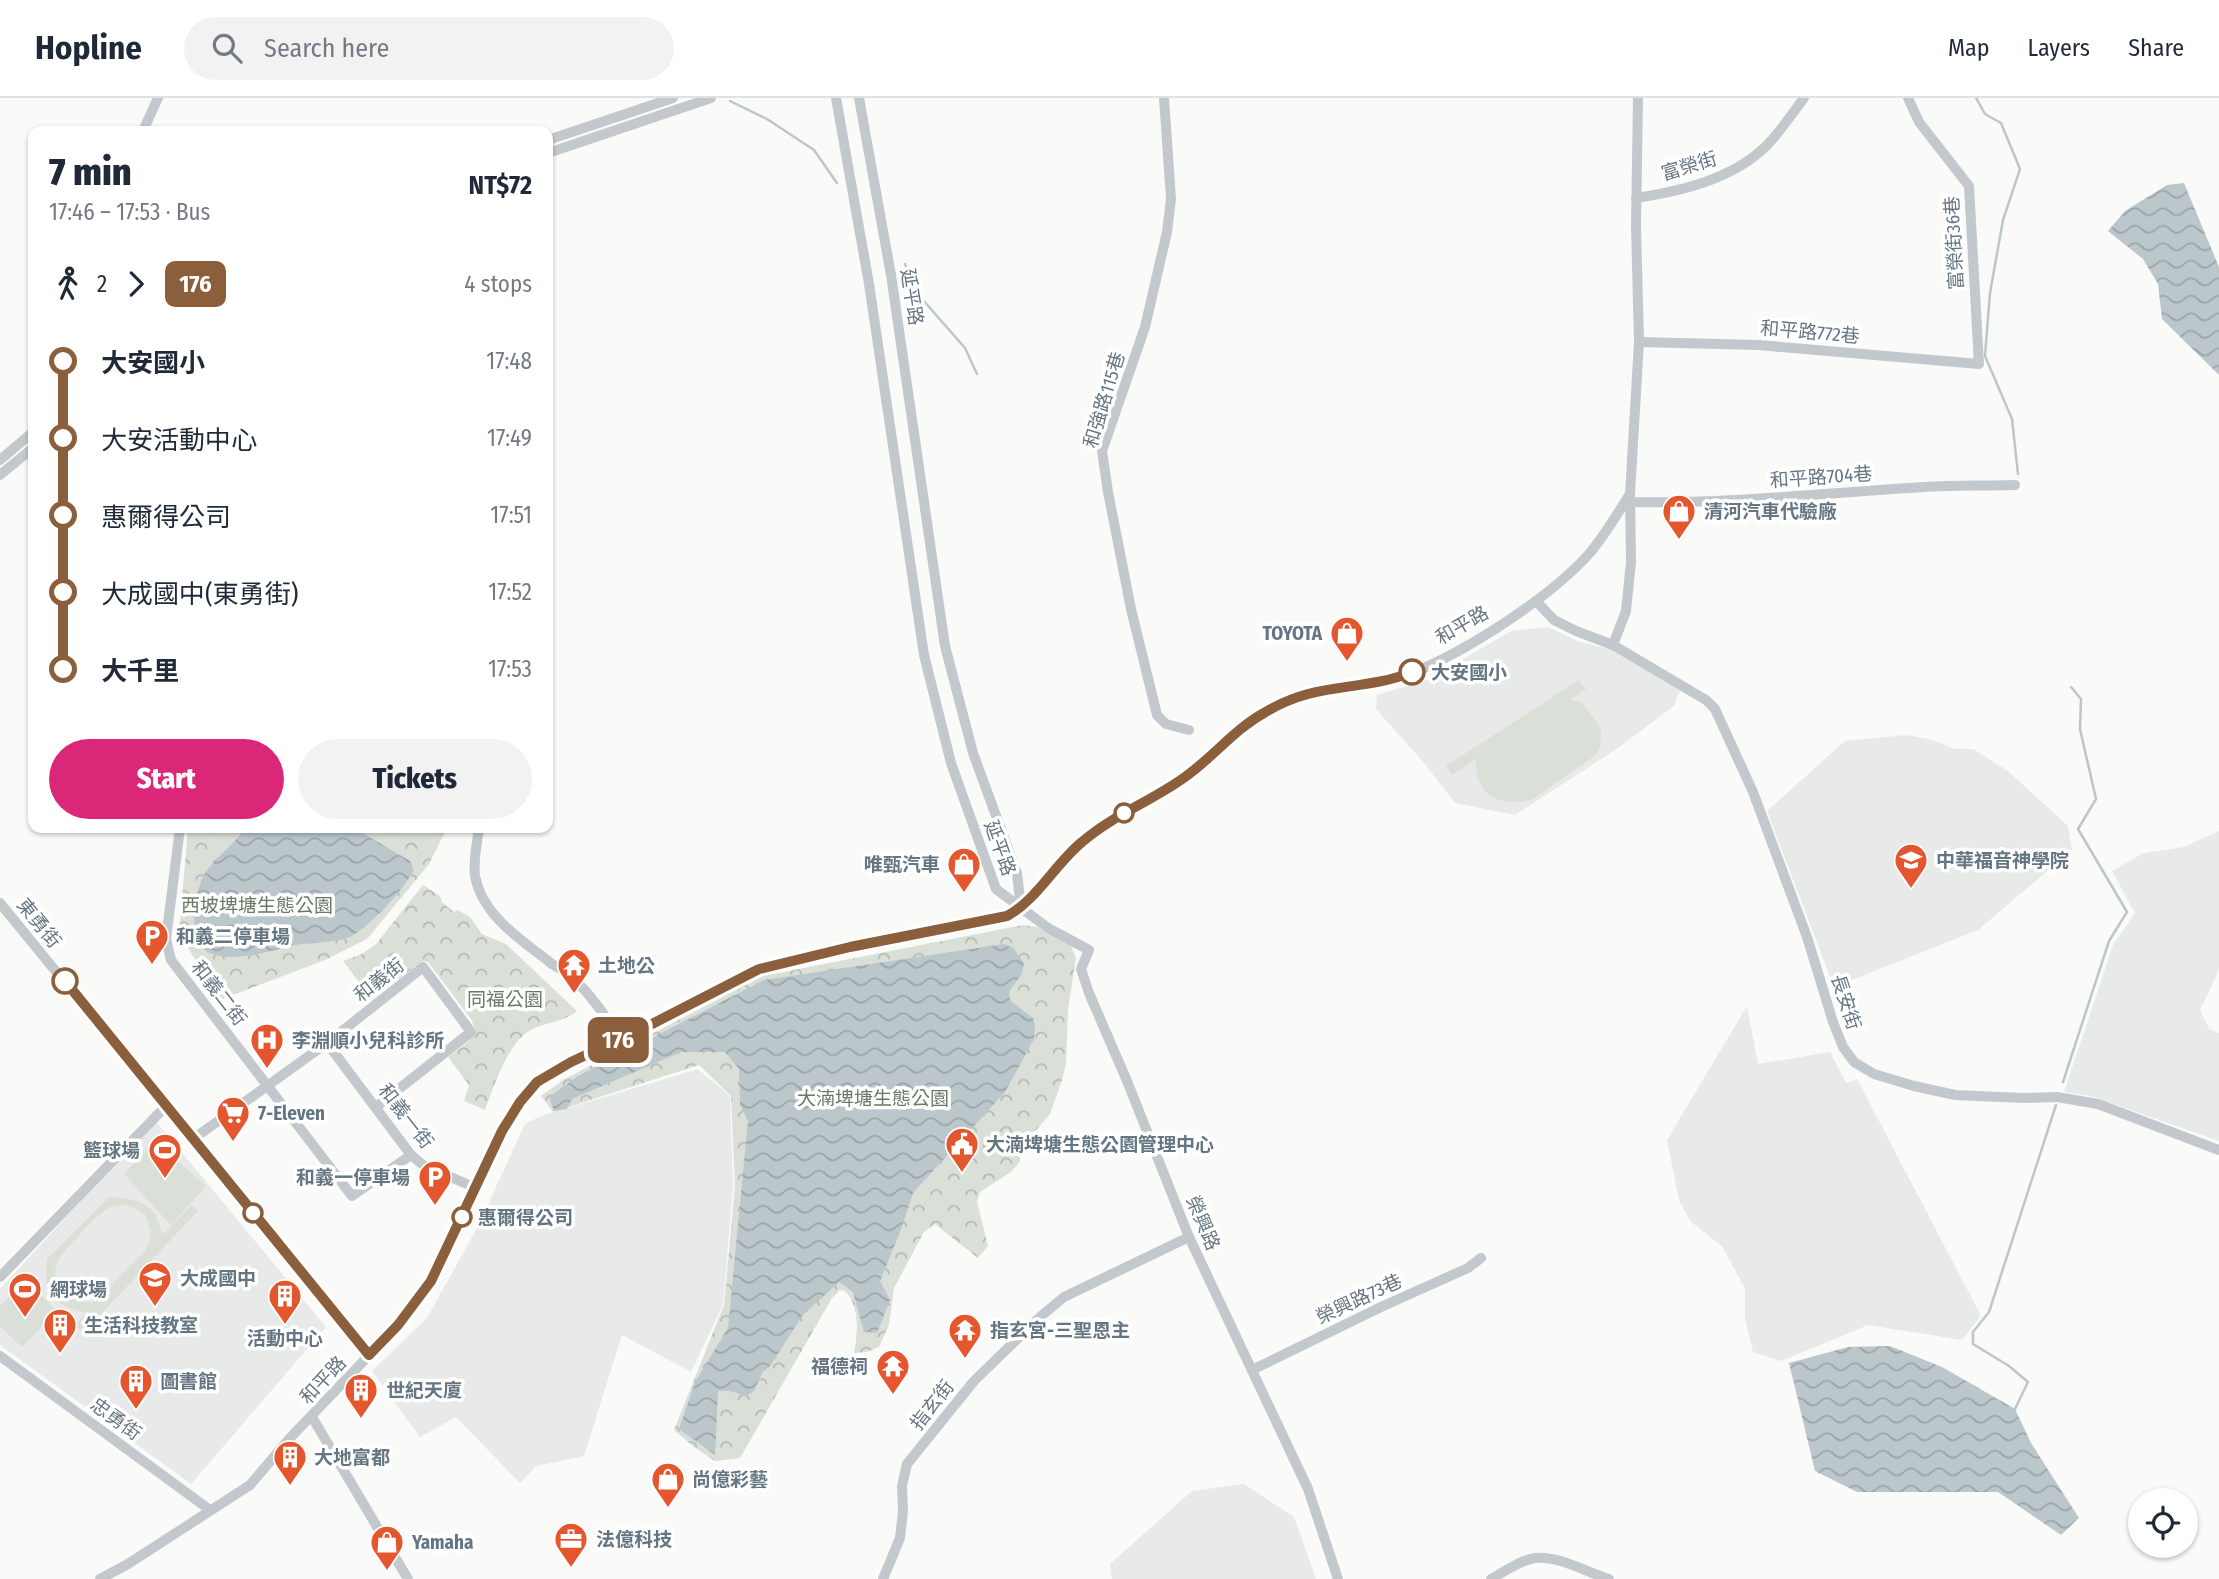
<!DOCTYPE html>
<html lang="en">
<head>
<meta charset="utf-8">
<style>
	:root { --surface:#fff; --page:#f2f2f3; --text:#1f2937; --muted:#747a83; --line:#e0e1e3; --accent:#db2777 }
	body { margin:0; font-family:"Fira Sans Condensed","Noto Sans TC",sans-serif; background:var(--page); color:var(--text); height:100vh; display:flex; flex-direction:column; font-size:26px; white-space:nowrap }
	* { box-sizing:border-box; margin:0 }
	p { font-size:23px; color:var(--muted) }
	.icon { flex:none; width:38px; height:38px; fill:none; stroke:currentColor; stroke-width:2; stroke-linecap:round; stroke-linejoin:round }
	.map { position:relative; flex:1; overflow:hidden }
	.details { position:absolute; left:28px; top:28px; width:525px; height:707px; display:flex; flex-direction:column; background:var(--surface); border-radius:14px; box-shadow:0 2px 5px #0004 }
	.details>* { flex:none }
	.badge { padding:0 14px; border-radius:10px; font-size:24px; line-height:46px }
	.tools { position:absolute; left:2128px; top:1390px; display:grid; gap:14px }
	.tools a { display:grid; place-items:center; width:70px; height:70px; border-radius:50%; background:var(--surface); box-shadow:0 2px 5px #0004; font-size:35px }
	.map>.badge { position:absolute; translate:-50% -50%; box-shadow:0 0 0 4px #fff }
	.legs { display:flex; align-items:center; gap:10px; height:77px; padding:0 21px; font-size:23px }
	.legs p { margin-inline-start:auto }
	.headline { display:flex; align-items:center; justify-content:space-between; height:119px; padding:0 21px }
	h1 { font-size:38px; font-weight:800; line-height:52px }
	.button { display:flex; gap:14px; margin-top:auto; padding:14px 21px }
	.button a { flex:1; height:80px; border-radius:42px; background:var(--accent); color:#fff; font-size:28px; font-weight:800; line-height:80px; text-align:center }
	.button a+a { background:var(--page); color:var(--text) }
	ul { padding:0 21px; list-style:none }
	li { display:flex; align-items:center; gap:24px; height:77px; font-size:26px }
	li i { display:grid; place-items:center; width:10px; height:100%; margin:0 9px; background:currentColor }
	li i::after { content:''; width:18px; height:18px; margin:-9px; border:5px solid; border-radius:50%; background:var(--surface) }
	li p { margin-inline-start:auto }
	li:first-child i { background:linear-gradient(#0000 50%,currentColor 0) }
	li:last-child i { background:linear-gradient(currentColor 50%,#0000 0) }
	header { display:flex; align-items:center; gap:42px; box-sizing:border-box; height:98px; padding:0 35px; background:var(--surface); border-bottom:2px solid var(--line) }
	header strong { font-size:33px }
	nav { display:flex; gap:38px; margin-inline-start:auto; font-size:24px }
	.search { width:490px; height:63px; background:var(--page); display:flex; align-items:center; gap:18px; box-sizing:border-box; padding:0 24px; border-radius:38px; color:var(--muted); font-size:26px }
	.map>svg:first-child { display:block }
	.built { fill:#e8e9e9 }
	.forest { fill:url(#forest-crowns) }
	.pitch { fill:#dadfd7; fill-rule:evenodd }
	.water { fill:url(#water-waves) }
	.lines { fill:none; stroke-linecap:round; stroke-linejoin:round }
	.stream { stroke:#bbc7cb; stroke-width:2.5 }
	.minor { stroke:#c3c8cc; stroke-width:10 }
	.line-1-casing { stroke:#fff; stroke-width:16 }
	.line-1 { stroke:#8b5e3c; stroke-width:10 }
	.stop-1-dot { fill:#fff; stroke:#8b5e3c; stroke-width:3.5 }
	.labels { text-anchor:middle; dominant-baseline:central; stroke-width:7; stroke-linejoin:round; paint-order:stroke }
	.street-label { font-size:19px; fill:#657683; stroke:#fff }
	.poi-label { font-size:19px; font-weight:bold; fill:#657683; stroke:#fff; text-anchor:start }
	.stop-label { font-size:19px; font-weight:bold; fill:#657683; stroke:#fff; text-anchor:start }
	.park-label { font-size:19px; fill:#687a64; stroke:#fff }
</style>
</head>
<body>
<header>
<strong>Hopline</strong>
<div class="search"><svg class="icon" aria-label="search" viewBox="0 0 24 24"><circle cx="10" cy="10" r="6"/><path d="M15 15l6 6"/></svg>Search here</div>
<nav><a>Map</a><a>Layers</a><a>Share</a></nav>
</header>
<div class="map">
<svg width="2219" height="1481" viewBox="0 0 2219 1481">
	<defs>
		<pattern id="forest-crowns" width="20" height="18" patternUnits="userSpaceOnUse" patternTransform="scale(1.75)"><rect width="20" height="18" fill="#dadfd7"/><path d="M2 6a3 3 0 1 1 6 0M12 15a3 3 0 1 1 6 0" fill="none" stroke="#b4b9b4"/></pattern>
		<pattern id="water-waves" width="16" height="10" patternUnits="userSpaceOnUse" patternTransform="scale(1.75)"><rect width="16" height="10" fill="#bbc7cb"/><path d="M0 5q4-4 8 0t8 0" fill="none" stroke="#9ca6aa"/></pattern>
	</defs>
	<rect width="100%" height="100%" fill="#fafaf8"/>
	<g class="built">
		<path d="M1548 529 1580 544 1610 551 1680 592 1674 608 1618 650 1515 717 1455 705 1424 665 1376 611 1377 597 1430 581 1511 533Z"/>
		<path d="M1906 637 1929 641 1955 651H1973L2008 673 2068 728 2072 752 1978 832 1834 889 1767 713 1845 643Z"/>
		<path d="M2219 733V872L2200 912 2209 931 2219 935V1043L2091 998 2064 994 2113 847 2135 815 2112 773 2144 755 2184 749Z"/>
		<path d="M1747 908 1758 966 1830 954 1846 985 1857 981 1979 1214 1980 1219 1962 1242 1868 1227 1781 1263 1753 1254 1745 1221V1191L1722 1148 1691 1124 1679 1102 1667 1042Z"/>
		<path d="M698 971 730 998 733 1088 723 1207 691 1274 622 1237 584 1358 536 1368 520 1385 456 1319 420 1339 372 1273 427 1220 477 1130 525 1026 541 1018Z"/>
		<path d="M155 1022 326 1229 191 1386 0 1247V1191Z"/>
		<path d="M1244 1386 1294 1419 1316 1481H1112L1110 1466 1192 1393Z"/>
	</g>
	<g class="forest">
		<path d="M188 730H447L429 766 367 841 325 862 220 902 179 835Z"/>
		<path d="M423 787 440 798 442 804 454 814 458 812 470 819 482 836 506 846 577 913C564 924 546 924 531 932 509 942 493 990 485 1012L464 1003 469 987 448 959 468 944 476 933 471 921 428 864 423 863 417 867 372 901 343 863 362 856 376 846Z"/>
		<path d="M1023 827 1037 829 1071 848 1076 860 1068 911 1066 966 1062 982 1050 1016 1020 1051V1063L1011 1074 980 1094 977 1104 988 1148 978 1160 935 1126 924 1134 894 1190 889 1227 879 1249 867 1254 854 1255C858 1236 860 1208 845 1193L840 1192 832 1200 740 1360 715 1363 694 1349 674 1332 724 1207 735 1088 731 998 699 967 553 1014 541 998 563 982 763 878Z"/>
	</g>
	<g class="pitch">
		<path d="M1579 582 1586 591 1570 602 1581 604 1598 626 1601 633 1600 650 1596 657 1533 701C1500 711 1474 697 1476 661L1452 677 1446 668Z"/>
		<path d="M155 1043 206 1088 171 1127 124 1076Z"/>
		<path d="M109 1099C139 1101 156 1104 162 1137L192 1107 198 1113 84 1234 75 1228 86 1214C54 1209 42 1194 47 1161ZM124 1107 134 1110 146 1118 151 1133 149 1144 145 1153 95 1204C71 1208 45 1186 59 1161 63 1153 101 1113 108 1110 113 1108 119 1107 124 1107Z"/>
		<path d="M25 1182 57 1213 22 1249 0 1228V1208Z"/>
	</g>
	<g class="water">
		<path d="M2184 85 2219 169V277L2162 221 2158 186 2143 161 2108 133 2125 113 2167 87Z"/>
		<path d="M244 730H354L410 763 414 772C400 796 375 823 352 838 342 844 308 845 294 847 269 853 235 865 210 855 187 846 194 799 202 781 208 767 230 749 240 737Z"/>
		<path d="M1004 846 1013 850 1024 865 1022 876 1010 892 1009 899 1012 904 1033 920 1035 928 1034 941 1005 994 913 1095 902 1129 880 1183 890 1202 877 1235 864 1234 853 1194 839 1184 802 1218 771 1267 762 1275 754 1293 746 1298 730 1293H718L715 1357 679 1331 695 1284 728 1230 748 1023 740 1007 739 971 725 954H681L572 1001 567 1011 554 1013 549 999 578 978 764 882Z"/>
		<path d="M1890 1248 1942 1269 2015 1311 2031 1345 2079 1420 2061 1437 1998 1394H1857L1815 1373 1789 1265 1848 1249Z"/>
	</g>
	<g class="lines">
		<g class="stream">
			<path d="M1976 0 1985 16 2001 25 2020 71 2003 122 1990 195 1985 258 2012 321 2018 376"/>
			<path d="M730 3 767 21 814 52 837 85"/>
			<path d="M905 166 915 193 965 250 977 276"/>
			<path d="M2063 984 2109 843 2127 814 2078 731 2096 701 2080 631 2081 601 2071 589"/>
			<path d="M2015 1311 2028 1284 2009 1268 1973 1246V1234L1989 1214 2056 1007"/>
		</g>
		<g class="minor">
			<path d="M836 0 869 186 924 557 951 665 996 791 1048 830 1089 852 1081 871 1089 895 1127 983 1189 1139 1308 1391 1338 1481"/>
			<path d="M859 0 891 177 945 548 973 655 1017 775 1021 811"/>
			<path d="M1164 0 1171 101 1167 134 1145 229 1102 353 1108 394 1131 511 1157 617 1166 626 1189 632"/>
			<path d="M143 33 158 0"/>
			<path d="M548 42 673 0"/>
			<path d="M548 55 711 0"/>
			<path d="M1636 100C1681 93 1729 82 1763 51 1779 36 1791 17 1804 0"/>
			<path d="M1639 244 1758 247 1979 266 1969 88 1919 24 1908 0"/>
			<path d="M0 362 33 334"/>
			<path d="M0 377 33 350"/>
			<path d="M1630 404C1728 406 1826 395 1924 389 1954 387 1985 388 2015 387"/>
			<path d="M1536 503 1554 522 1576 533 1613 547 1706 602 1715 611 1753 694 1807 839 1833 924 1843 949 1854 964 1874 976 1914 988 1955 997 2023 1000 2057 999 2098 1006 2219 1052"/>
			<path d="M1613 547 1626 513 1631 464 1630 396 1639 244 1636 128 1638 0"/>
			<path d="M180 730 166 841 171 862 352 1098 411 1057"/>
			<path d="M479 730C477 745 473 764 475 778 482 818 523 843 552 866 582 881 602 914 621 941"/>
			<path d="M0 805 369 1257"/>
			<path d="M327 945 411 1057 423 1067 476 1090"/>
			<path d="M193 1041 327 945 423 869 471 934 376 1009"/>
			<path d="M0 1179 166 1008"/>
			<path d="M0 1258 210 1412"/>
			<path d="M1252 1272 1381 1209 1468 1170 1481 1160"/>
			<path d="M312 1319 408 1481"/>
			<path d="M100 1481 128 1466 250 1387 290 1340 398 1227 431 1183 502 1033 520 1004 537 984 571 964 650 927 759 871 850 849 1007 818C1037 802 1055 767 1081 745 1113 717 1154 703 1188 677 1213 658 1235 633 1261 616 1306 587 1352 595 1398 580 1456 561 1547 502 1588 457 1604 439 1617 416 1630 396"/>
			<path d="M883 1481 900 1440 903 1413 902 1388 907 1366 974 1283 1040 1219 1064 1199 1189 1139"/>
			<path d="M1491 1481C1504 1474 1520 1462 1535 1460 1560 1458 1586 1474 1609 1481"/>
		</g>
	</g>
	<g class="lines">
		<defs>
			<path id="line-1" d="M65 883 369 1257 398 1227 431 1183 502 1033 520 1004 537 984 571 964 650 927 759 871 850 849 1007 818C1037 802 1055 766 1082 744 1113 717 1152 703 1185 679 1212 660 1235 631 1264 615 1277 607 1293 600 1308 596 1342 587 1379 588 1412 574"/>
		</defs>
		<use href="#line-1" class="line-1-casing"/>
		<use href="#line-1" class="line-1"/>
	</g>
	<defs>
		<symbol id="shop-pin" viewBox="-11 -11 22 30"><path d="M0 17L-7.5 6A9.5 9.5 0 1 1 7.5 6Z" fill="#e4572e" stroke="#fff"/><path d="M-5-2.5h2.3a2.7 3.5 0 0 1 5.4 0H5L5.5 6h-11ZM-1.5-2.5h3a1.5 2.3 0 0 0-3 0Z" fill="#fff"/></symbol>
		<symbol id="university-pin" viewBox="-11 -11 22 30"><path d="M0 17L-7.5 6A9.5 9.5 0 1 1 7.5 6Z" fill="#e4572e" stroke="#fff"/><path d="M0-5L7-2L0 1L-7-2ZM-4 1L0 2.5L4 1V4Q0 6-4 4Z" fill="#fff"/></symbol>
		<symbol id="parking-pin" viewBox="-11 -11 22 30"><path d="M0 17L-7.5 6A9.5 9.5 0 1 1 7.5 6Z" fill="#e4572e" stroke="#fff"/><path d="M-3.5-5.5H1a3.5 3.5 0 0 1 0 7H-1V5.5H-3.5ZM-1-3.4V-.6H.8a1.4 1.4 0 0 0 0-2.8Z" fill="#fff"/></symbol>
		<symbol id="temple-pin" viewBox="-11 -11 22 30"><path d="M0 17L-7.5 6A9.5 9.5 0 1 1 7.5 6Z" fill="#e4572e" stroke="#fff"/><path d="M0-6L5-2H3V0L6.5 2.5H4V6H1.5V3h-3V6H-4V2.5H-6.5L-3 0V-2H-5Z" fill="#fff"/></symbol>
		<symbol id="hospital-pin" viewBox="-11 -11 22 30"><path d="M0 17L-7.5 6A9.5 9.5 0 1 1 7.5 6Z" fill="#e4572e" stroke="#fff"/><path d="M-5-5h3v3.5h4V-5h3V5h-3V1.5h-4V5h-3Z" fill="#fff"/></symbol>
		<symbol id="supermarket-pin" viewBox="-11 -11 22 30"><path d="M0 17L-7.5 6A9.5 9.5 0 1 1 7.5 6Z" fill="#e4572e" stroke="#fff"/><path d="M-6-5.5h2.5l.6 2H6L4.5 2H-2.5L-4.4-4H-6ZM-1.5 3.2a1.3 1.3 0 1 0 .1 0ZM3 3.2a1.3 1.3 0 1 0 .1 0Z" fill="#fff"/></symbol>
		<symbol id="civic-pin" viewBox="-11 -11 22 30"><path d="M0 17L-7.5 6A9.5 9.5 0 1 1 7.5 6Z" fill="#e4572e" stroke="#fff"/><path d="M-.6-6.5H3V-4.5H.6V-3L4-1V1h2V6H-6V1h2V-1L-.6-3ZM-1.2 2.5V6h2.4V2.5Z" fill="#fff"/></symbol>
		<symbol id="stadium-pin" viewBox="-11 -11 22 30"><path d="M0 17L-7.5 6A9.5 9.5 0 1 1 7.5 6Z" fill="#e4572e" stroke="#fff"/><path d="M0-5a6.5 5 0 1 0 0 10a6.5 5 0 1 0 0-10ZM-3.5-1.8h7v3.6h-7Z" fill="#fff"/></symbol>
		<symbol id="school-pin" viewBox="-11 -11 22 30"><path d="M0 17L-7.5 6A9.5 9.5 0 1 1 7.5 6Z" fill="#e4572e" stroke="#fff"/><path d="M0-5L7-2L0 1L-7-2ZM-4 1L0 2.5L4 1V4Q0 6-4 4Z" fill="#fff"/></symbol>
		<symbol id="building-pin" viewBox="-11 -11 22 30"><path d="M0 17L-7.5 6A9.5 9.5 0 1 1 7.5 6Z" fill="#e4572e" stroke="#fff"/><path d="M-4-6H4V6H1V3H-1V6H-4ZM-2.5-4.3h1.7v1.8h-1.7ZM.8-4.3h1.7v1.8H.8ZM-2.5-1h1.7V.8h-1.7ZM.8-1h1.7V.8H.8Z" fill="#fff"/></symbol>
		<symbol id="office-pin" viewBox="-11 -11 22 30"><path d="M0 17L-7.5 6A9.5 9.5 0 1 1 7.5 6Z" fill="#e4572e" stroke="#fff"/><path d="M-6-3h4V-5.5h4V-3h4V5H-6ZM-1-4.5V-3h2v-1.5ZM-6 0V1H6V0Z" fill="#fff"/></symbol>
	</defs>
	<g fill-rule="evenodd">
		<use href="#shop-pin" x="1660" y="394" width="38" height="52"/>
		<use href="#shop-pin" x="1328" y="516" width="38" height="52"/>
		<use href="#university-pin" x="1892" y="743" width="38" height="52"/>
		<use href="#shop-pin" x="945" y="747" width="38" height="52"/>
		<use href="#parking-pin" x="133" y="819" width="38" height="52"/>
		<use href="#temple-pin" x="555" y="848" width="38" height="52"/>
		<use href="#hospital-pin" x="248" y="923" width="38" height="52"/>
		<use href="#supermarket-pin" x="214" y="996" width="38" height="52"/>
		<use href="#civic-pin" x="943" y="1027" width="38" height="52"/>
		<use href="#stadium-pin" x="146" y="1033" width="38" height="52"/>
		<use href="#parking-pin" x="416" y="1060" width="38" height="52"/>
		<use href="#school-pin" x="136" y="1161" width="38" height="52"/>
		<use href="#stadium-pin" x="6" y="1172" width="38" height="52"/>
		<use href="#building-pin" x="266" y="1179" width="38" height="52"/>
		<use href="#building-pin" x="41" y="1208" width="38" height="52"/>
		<use href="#temple-pin" x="946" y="1213" width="38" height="52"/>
		<use href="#temple-pin" x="874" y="1249" width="38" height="52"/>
		<use href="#building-pin" x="117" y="1264" width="38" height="52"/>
		<use href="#building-pin" x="342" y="1273" width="38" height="52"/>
		<use href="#building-pin" x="271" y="1340" width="38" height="52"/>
		<use href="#shop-pin" x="649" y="1362" width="38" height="52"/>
		<use href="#office-pin" x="552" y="1422" width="38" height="52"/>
		<use href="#shop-pin" x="368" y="1425" width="38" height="52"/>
	</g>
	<g class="stop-1-dot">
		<circle cx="1412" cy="574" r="12"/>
		<circle cx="1124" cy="715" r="9"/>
		<circle cx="65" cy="883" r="12"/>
		<circle cx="253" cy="1115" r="9"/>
		<circle cx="462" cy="1119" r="9"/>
	</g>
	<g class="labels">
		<g class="street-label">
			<text transform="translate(1689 68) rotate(-17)">富榮街</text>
			<text transform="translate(1954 145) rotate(-93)">富榮街36巷</text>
			<text transform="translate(912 199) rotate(81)">延平路</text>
			<text transform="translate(1810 234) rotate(5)">和平路772巷</text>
			<text transform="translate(1104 302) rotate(-73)">和強路115巷</text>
			<text transform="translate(1821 379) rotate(-4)">和平路704巷</text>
			<text transform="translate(1462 527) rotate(-30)">和平路</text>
			<text transform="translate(1000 750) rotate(70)">延平路</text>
			<text transform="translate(39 825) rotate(51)">東勇街</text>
			<text transform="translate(379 882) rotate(-38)">和義街</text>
			<text transform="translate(219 895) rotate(52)">和義二街</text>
			<text transform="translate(1846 904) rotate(72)">長安街</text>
			<text transform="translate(406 1018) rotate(52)">和義一街</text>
			<text transform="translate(1203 1125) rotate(67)">榮興路</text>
			<text transform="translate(1359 1201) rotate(-25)">榮興路73巷</text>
			<text transform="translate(323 1282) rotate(-47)">和平路</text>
			<text transform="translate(932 1307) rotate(-52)">指玄街</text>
			<text transform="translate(116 1321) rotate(36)">忠勇街</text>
		</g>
		<g class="poi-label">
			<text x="1704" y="413">清河汽車代驗廠</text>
			<text x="1322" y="535" text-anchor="end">TOYOTA</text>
			<text x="1936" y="762">中華福音神學院</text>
			<text x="940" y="766" text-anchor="end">唯甄汽車</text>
			<text x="176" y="838">和義二停車場</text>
			<text x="598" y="867">土地公</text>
			<text x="292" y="942">李淵順小兒科診所</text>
			<text x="258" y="1015">7-Eleven</text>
			<text x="986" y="1046">大湳埤塘生態公園管理中心</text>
			<text x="140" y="1052" text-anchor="end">籃球場</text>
			<text x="410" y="1079" text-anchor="end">和義一停車場</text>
			<text x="180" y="1180">大成國中</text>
			<text x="50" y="1191">網球場</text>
			<text x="84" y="1227">生活科技教室</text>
			<text x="990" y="1232">指玄宮-三聖恩主</text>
			<text x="285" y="1240" text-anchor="middle">活動中心</text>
			<text x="868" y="1268" text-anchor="end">福德祠</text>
			<text x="160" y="1283">圖書館</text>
			<text x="386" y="1292">世紀天廈</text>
			<text x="314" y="1359">大地富都</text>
			<text x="692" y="1381">尚億彩藝</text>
			<text x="596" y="1441">法億科技</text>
			<text x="412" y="1444">Yamaha</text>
		</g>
		<g class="stop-label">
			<text x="1431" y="574">大安國小</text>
			<text x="478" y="1119">惠爾得公司</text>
		</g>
		<g class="park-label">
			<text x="257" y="807">西坡埤塘生態公園</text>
			<text x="505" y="901">同福公園</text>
			<text x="873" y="1000">大湳埤塘生態公園</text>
		</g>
	</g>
</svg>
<div class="tools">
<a><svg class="icon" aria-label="locate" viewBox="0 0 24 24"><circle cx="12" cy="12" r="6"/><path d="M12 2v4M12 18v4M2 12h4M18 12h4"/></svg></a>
</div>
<b class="badge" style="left:618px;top:942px;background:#8b5e3c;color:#fff">176</b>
<section class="details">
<div class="headline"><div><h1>7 min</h1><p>17:46 – 17:53 · Bus</p></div><b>NT$72</b></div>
<div class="legs"><svg class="icon" aria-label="walk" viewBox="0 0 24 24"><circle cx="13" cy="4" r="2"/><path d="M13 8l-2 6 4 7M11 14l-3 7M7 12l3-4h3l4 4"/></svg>2<svg class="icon" aria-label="forward" viewBox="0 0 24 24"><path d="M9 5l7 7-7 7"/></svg><b class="badge" style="background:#8b5e3c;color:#fff">176</b><p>4 stops</p></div>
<ul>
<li><i style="color:#8b5e3c"></i><b>大安國小</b><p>17:48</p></li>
<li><i style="color:#8b5e3c"></i><span>大安活動中心</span><p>17:49</p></li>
<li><i style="color:#8b5e3c"></i><span>惠爾得公司</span><p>17:51</p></li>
<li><i style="color:#8b5e3c"></i><span>大成國中(東勇街)</span><p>17:52</p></li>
<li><i style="color:#8b5e3c"></i><b>大千里</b><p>17:53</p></li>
</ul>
<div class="button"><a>Start</a><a>Tickets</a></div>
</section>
</div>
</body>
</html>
